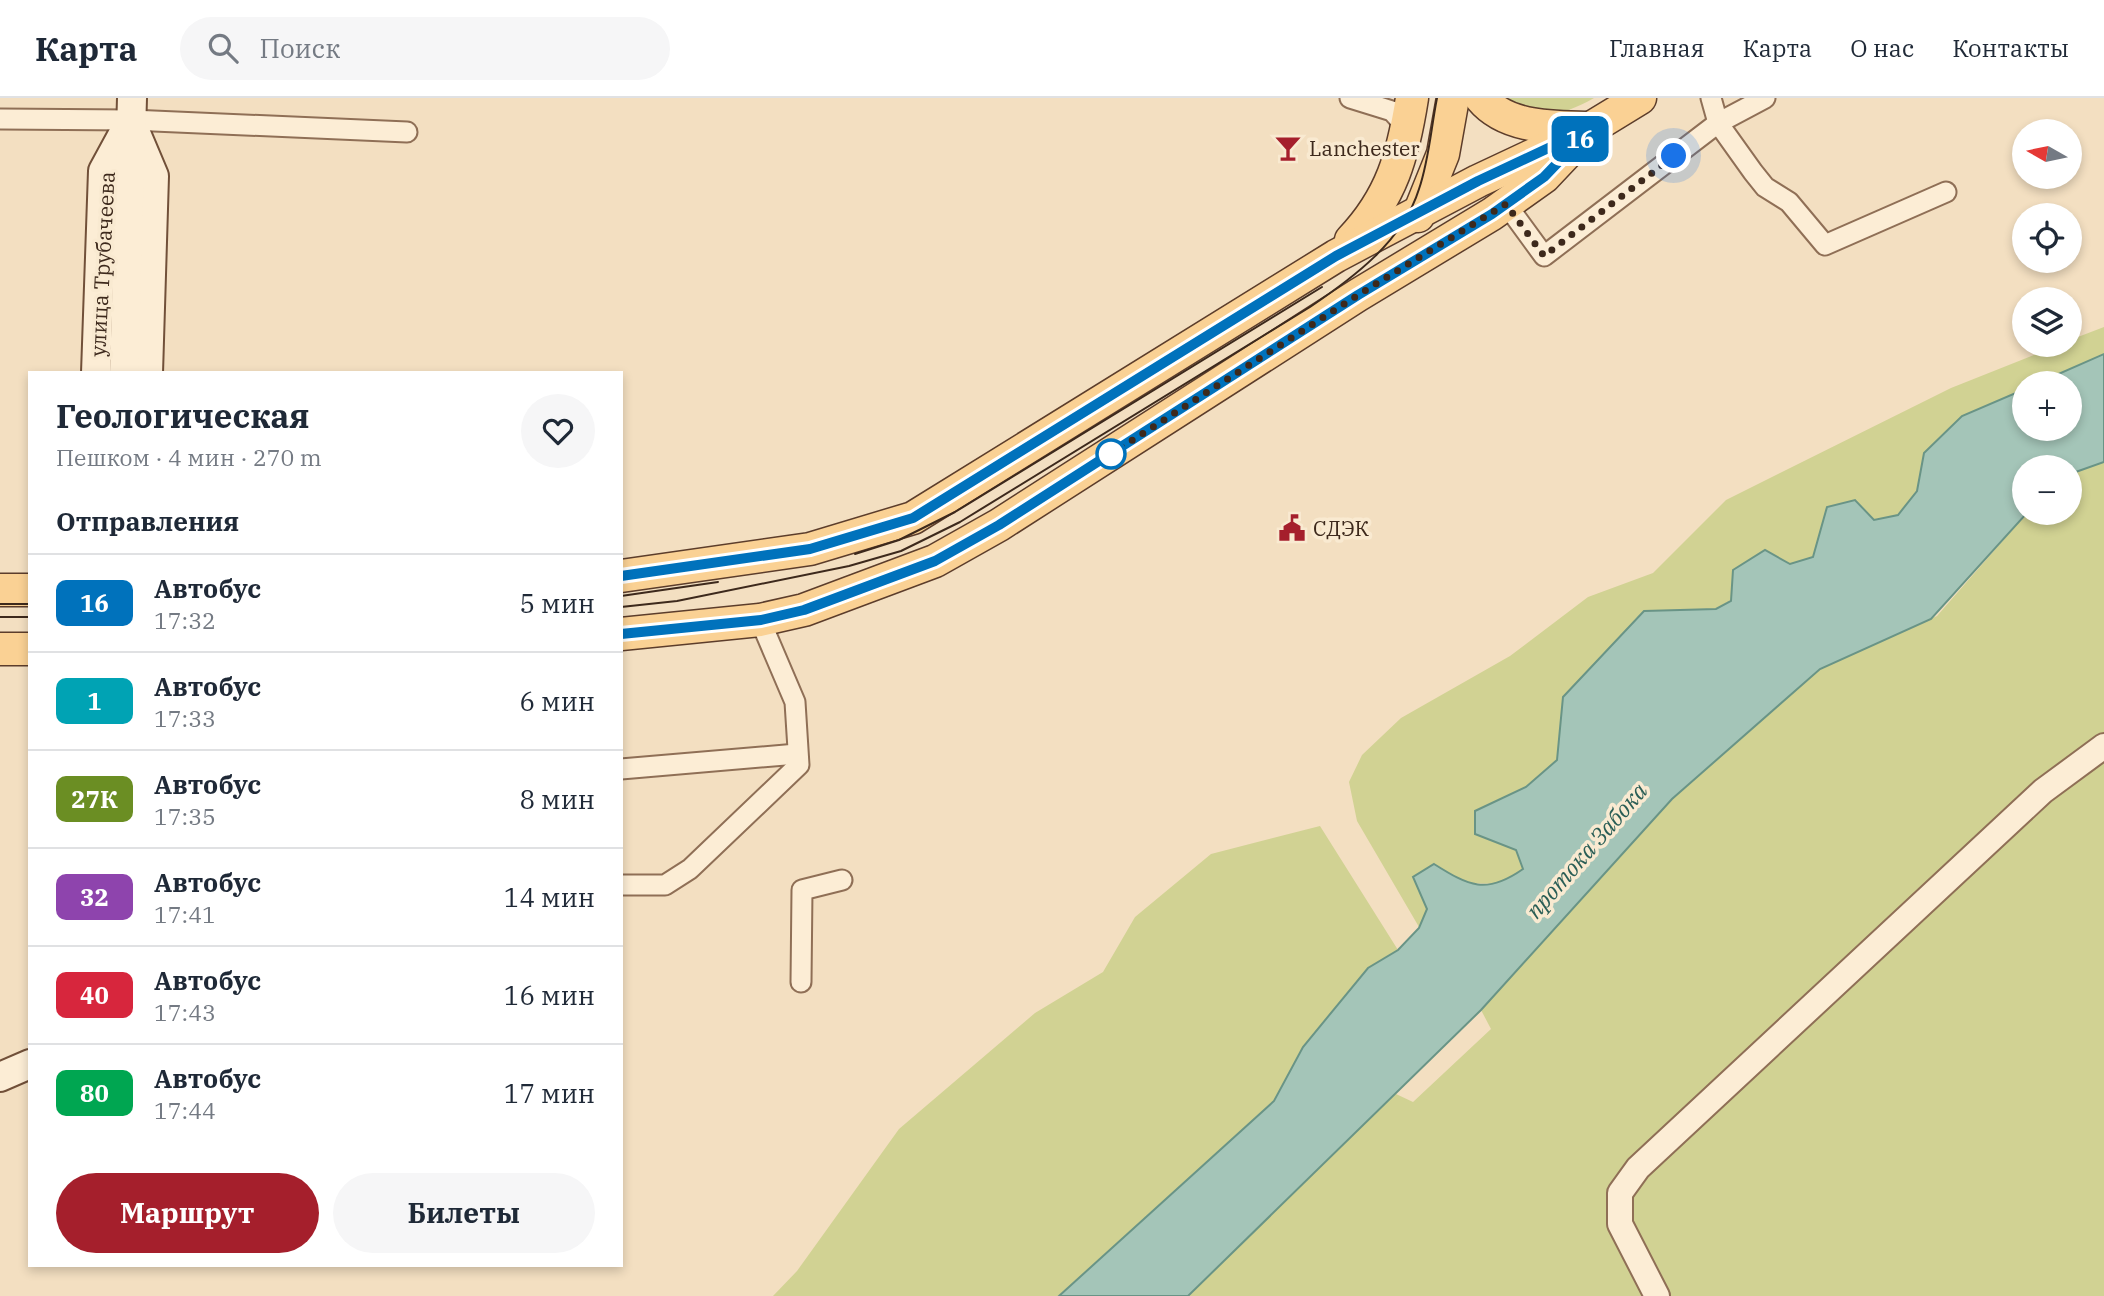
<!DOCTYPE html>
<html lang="ru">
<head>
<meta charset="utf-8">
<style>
	:root { --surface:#fff; --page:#f6f6f7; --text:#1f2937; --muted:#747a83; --line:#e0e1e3; --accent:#a51f2c }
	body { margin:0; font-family:"IBM Plex Serif",serif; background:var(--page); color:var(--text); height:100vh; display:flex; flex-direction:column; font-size:26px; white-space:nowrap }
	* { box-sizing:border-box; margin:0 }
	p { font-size:23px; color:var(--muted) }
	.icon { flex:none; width:38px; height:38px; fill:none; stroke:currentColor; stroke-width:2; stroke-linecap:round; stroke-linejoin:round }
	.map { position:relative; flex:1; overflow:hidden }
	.details { position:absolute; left:28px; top:273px; width:595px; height:896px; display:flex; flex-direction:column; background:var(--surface); border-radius:0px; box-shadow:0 4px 10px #0003 }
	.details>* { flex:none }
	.badge { padding:0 14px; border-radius:10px; font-size:24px; line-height:46px }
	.needle { width:46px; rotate:279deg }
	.fabs { position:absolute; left:2012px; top:21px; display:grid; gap:14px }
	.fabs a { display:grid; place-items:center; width:70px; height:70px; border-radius:50%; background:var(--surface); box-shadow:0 4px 10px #0003; font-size:35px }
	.you { position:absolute; width:35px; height:35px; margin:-18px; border:5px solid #fff; border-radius:50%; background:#1a73e8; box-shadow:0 0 0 10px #1a73e833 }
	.map>.badge { position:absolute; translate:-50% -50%; box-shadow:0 0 0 4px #fff }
	h2 { padding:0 28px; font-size:26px; line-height:63px }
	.round { display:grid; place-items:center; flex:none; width:74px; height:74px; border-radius:37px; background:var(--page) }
	.headline { display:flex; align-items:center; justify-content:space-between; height:119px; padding:0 28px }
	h1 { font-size:33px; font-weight:800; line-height:52px }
	.cta { display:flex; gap:14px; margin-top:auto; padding:14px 28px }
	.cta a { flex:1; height:80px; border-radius:42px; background:var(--accent); color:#fff; font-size:28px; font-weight:800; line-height:80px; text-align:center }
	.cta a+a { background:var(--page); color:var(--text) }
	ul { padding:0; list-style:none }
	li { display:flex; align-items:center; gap:21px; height:98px; padding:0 28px; border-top:2px solid var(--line) }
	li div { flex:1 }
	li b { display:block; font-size:26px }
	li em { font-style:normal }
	li .badge { min-width:77px; font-weight:700; text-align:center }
	header { display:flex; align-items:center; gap:42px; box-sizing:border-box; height:98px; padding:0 35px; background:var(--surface); border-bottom:2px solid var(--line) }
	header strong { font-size:33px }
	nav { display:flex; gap:38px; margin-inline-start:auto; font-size:24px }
	.search { width:490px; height:63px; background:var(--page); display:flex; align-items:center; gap:18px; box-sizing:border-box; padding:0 24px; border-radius:38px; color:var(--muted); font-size:26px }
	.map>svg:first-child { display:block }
	.green { fill:#d1d293 }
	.water { fill:#a4c5b8; stroke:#699486; stroke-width:2 }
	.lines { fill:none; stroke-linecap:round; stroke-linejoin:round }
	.minor-casing { stroke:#8f6f56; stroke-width:23 }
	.tertiary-casing { stroke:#8f6f56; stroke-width:28 }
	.secondary-casing { stroke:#715039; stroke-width:32 }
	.primary-casing { stroke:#5c3d2b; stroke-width:35 }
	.minor { stroke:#fcedd5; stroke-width:19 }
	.tertiary { stroke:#fcedd5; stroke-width:24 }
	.secondary { stroke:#fcedd5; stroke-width:28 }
	.primary { stroke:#fad194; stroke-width:32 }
	.tram { stroke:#3d291c; stroke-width:2 }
	.line-casing { stroke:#fff; stroke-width:16 }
	.line { stroke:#0072bc; stroke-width:10 }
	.walk { stroke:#3d291c; stroke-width:7; stroke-dasharray:0 12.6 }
	.stop-dot { fill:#fff; stroke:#0072bc; stroke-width:3.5 }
	.labels { text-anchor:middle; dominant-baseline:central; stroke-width:7; stroke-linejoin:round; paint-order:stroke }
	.poi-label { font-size:21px; fill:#3d291c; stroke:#f9ead1; text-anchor:start }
	.street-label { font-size:21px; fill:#3d291c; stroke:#f9ead1 }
	.water-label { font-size:23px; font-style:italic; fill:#2a5e56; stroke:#f9ead1 }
</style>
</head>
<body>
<header>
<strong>Карта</strong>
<div class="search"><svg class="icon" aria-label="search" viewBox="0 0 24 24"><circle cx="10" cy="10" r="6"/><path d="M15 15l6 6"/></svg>Поиск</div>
<nav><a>Главная</a><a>Карта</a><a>О нас</a><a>Контакты</a></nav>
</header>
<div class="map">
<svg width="2104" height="1198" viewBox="0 0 2104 1198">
	<rect width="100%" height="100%" fill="#f3dfc1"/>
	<g class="green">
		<path d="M1498 0H1594C1552 24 1541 15 1498 0Z"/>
		<path d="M2104 229V256L2038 285H2025V291L1962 318 1924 355 1917 393 1898 417 1874 422 1814 459 1790 466 1716 511 1644 513 1563 599 1558 662 1526 689 1475 714V736L1516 752 1523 771 1502 786 1466 785 1427 811 1419 829 1357 723 1349 684 1362 657 1401 620 1510 558 1588 499 1653 475 1726 402 1951 290 2059 247H2070V242Z"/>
		<path d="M2104 364V1198H1188L1291 1094 1396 996 1413 1004 1491 931 1481 912 1672 701 1820 571 1937 518 2027 415H2070V376Z"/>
		<path d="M1320 728 1398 852 1368 870 1303 949 1274 1003 1059 1198H773L797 1173 899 1031 1035 915 1103 874 1135 819 1211 756Z"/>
	</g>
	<path class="water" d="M2104 256V364L2070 376V369H2025L2027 415 1931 521 1820 571 1672 701 1481 912 1188 1198H1059L1274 1003 1303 949 1368 870 1398 852 1419 830 1427 811 1413 779 1434 766C1469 788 1486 797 1523 771L1516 752 1475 736V713L1526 689 1557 662 1563 599 1644 513 1716 511 1731 503 1733 472 1765 452 1790 466 1813 459 1827 409 1855 402 1874 422 1898 417 1917 393 1924 355 1962 318 2025 291V331H2070V285H2038Z"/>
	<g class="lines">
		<defs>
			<g id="minor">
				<path d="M1350 0 1392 13 1407 30"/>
				<path d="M1711 0 1718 25 1753 74 1765 89 1789 104 1825 147 1946 94"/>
				<path d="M0 21 131 22 407 34"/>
				<path d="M1506 106 1544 158 1718 25 1765 0"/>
				<path d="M621 671 797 656"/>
				<path d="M621 787H665L690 771 799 667 795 604 760 522"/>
				<path d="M801 884 802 792 842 782"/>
			</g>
			<path id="tertiary" d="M1657 1198 1620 1126V1095L1638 1070 2043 693 2104 648"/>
			<g id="secondary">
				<path d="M135 33 154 78 148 275"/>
				<path d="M96 275 103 73 128 27"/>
				<path d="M124 275 132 0"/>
				<path d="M0 979 30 966"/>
			</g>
			<g id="primary">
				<path d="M1481 0C1506 30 1551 29 1586 30"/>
				<path d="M1418 118 1443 56 1453 0"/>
				<path d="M1351 142C1392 99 1403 57 1412 0"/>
				<path d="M621 478 810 451 913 420 1336 158 1478 83 1591 30 1640 0"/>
				<path d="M0 492H30"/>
				<path d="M621 536 760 522 804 512 935 463 999 427 1358 197 1492 116 1544 79 1578 43"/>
				<path d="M0 551H30"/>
			</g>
		</defs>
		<use href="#minor" class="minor-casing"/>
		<use href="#tertiary" class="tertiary-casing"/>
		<use href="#secondary" class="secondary-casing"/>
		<use href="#primary" class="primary-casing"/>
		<use href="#minor" class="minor"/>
		<use href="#tertiary" class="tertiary"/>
		<use href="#secondary" class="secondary"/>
		<use href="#primary" class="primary"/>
		<g class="tram">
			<path d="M855 456 899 442 955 414 1322 189"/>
			<path d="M621 498 718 484"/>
			<path d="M0 506H30"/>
			<path d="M621 509 677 503 849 468 901 453 960 424 1310 209C1353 180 1403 143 1419 91 1429 62 1431 30 1437 0"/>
			<path d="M0 519H30"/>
		</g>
	</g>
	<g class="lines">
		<defs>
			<path id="line" d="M621 478 810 451 913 420 1336 158 1478 83 1591 30 1544 79 1492 116 1358 197 999 427 935 463 804 512 761 522 621 536"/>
		</defs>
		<use href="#line" class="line-casing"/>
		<use href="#line" class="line"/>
		<path class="walk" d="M1111 356 1358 197 1506 106 1544 158 1674 58"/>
	</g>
	<defs>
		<symbol id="bar-bare" viewBox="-9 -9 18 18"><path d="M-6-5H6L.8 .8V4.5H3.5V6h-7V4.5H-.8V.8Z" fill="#a51f2c" stroke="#f9ead1" stroke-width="2.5" paint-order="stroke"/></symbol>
		<symbol id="civic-bare" viewBox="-9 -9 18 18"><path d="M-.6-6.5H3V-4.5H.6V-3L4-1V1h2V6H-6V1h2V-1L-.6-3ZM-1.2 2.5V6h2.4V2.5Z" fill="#a51f2c" stroke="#f9ead1" stroke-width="2.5" paint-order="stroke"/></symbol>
	</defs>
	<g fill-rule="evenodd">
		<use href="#bar-bare" x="1269" y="31" width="38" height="38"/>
		<use href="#civic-bare" x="1273" y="411" width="38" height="38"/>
	</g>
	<circle class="stop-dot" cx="1111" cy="356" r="14"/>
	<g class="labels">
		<g class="poi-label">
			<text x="1309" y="50">Lanchester</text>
			<text x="1313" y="430">СДЭК</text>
		</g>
		<g class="street-label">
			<text transform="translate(102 166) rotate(-87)">улица Трубачеева</text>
		</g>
		<g class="water-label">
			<text transform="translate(1586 752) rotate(-49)">протока Забока</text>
		</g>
	</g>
</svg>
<div class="fabs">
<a><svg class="needle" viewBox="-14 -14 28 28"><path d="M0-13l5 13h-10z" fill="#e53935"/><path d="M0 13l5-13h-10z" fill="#747a83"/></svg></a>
<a><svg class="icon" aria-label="locate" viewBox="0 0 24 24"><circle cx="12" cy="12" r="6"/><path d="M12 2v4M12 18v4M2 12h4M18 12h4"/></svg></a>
<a><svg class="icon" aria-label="layers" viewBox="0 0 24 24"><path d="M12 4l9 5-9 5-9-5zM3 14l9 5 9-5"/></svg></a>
<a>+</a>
<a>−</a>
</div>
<div class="you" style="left:1674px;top:58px"></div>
<b class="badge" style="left:1580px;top:41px;background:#0072bc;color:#fff">16</b>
<section class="details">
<div class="headline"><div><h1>Геологическая</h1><p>Пешком · 4 мин · 270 m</p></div><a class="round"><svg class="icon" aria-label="heart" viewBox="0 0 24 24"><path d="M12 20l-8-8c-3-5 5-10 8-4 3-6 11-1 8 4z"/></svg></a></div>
<h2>Отправления</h2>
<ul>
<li><span class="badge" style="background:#0072bc;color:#fff">16</span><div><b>Автобус</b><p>17:32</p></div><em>5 мин</em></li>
<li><span class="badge" style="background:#00a3b4;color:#fff">1</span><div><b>Автобус</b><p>17:33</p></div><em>6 мин</em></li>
<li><span class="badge" style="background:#6b8e23;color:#fff">27К</span><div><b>Автобус</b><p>17:35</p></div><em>8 мин</em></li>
<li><span class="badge" style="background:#8e44ad;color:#fff">32</span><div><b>Автобус</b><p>17:41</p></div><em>14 мин</em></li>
<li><span class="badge" style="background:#d7263d;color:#fff">40</span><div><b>Автобус</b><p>17:43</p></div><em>16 мин</em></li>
<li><span class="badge" style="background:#00a651;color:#fff">80</span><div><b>Автобус</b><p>17:44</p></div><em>17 мин</em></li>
</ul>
<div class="cta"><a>Маршрут</a><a>Билеты</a></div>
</section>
</div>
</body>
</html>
